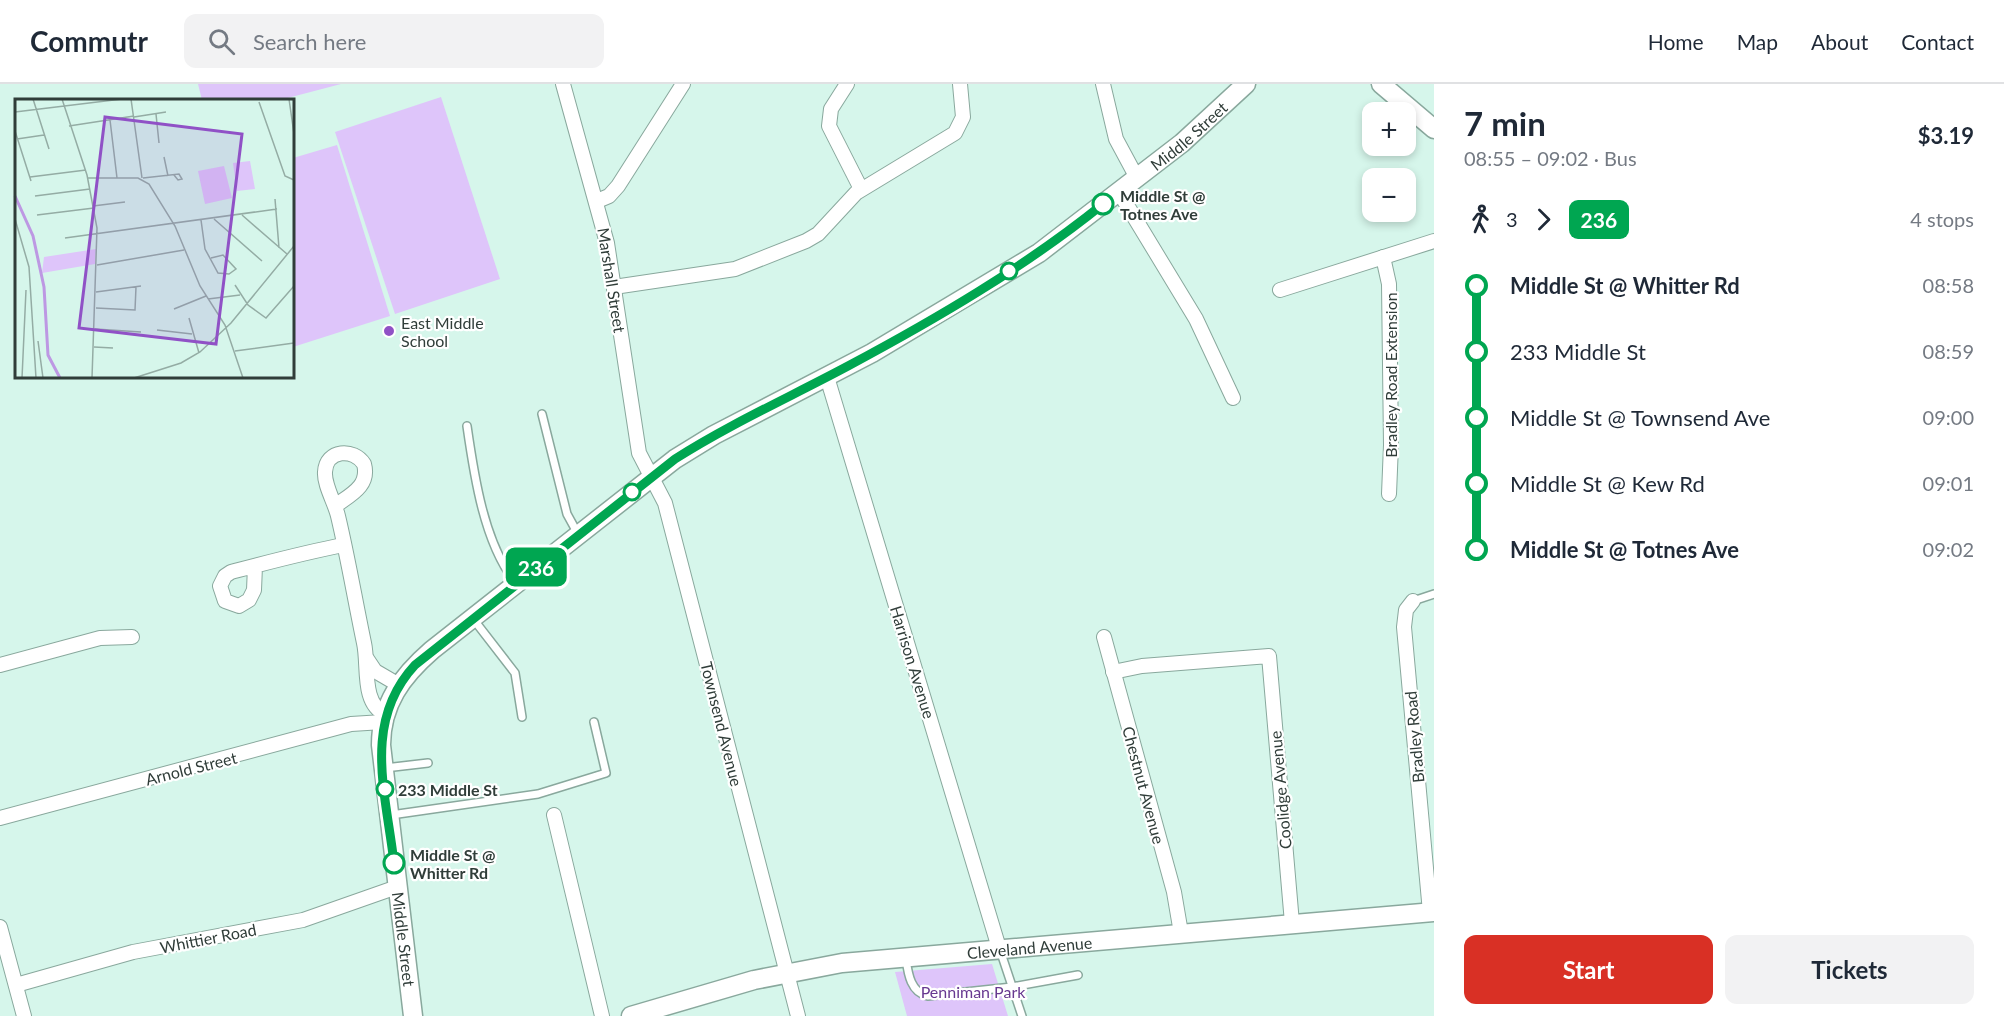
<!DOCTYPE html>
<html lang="en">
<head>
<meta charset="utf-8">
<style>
	:root { --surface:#fff; --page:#f2f2f3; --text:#1f2937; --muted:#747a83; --line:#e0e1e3; --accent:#d93025 }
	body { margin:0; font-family:Lato,sans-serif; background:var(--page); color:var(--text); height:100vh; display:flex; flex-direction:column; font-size:22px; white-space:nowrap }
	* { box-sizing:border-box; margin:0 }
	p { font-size:20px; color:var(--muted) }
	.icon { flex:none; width:33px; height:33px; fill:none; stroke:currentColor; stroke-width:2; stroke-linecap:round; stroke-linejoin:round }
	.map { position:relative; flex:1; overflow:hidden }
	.sheet { display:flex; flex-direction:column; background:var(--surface); width:570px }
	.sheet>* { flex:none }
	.badge { padding:0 12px; border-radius:9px; font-size:21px; line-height:39px }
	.controls { position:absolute; left:1362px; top:18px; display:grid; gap:12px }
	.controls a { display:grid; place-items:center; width:54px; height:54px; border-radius:12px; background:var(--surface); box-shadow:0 3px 9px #0003; font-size:30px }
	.map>.badge { position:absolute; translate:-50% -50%; box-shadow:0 0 0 3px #fff }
	.legs { display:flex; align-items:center; gap:9px; height:66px; padding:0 30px; font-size:20px }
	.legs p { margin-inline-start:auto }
	.head { display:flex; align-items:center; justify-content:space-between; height:102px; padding:0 30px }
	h1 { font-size:33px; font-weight:700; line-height:45px }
	.primary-button { display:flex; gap:12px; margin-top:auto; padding:12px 30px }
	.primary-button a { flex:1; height:69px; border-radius:12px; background:var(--accent); color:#fff; font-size:24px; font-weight:700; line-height:69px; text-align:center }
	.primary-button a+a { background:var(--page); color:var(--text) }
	ul { padding:0 30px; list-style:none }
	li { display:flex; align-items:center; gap:21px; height:66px; font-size:22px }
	li i { display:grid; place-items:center; width:9px; height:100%; margin:0 8px; background:currentColor }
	li i::after { content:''; width:15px; height:15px; margin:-8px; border:4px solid; border-radius:50%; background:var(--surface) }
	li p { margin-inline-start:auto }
	li:first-child i { background:linear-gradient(#0000 50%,currentColor 0) }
	li:last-child i { background:linear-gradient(currentColor 50%,#0000 0) }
	header { display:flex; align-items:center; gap:36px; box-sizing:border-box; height:84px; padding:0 30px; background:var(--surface); border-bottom:2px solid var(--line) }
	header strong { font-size:28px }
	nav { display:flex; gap:33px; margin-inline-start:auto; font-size:21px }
	.search { width:420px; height:54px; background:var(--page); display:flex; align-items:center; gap:15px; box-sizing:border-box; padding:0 21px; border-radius:12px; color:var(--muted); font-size:22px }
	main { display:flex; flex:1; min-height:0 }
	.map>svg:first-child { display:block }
	.green { fill:#dec5fa }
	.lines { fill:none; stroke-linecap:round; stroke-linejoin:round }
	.lane-casing { stroke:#89a89d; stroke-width:10 }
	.street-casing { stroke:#89a89d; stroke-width:16 }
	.secondary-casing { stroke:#89a89d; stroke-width:21 }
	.lane { stroke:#fff; stroke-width:7 }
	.street { stroke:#fff; stroke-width:14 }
	.secondary { stroke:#fff; stroke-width:18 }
	.line-1-casing { stroke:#fff; stroke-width:14 }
	.line-1 { stroke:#00a651; stroke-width:9 }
	.stop-1-dot { fill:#fff; stroke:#00a651; stroke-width:3 }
	.poi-dot { fill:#9051c6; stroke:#fff; stroke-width:2 }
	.labels { text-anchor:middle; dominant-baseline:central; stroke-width:4.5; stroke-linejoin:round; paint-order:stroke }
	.street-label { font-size:16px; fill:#303d39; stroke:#fff }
	.stop-label { font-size:16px; font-weight:bold; fill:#303d39; stroke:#fff; text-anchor:start }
	.poi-label { font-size:16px; fill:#303d39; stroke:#fff; text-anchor:start }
	.park-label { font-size:16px; fill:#673890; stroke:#fff }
	.inset-river { fill:none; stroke:#bd98e3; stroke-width:3 }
	.inset-road { fill:none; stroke:#94aca4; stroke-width:1.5 }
	.view { fill:#9051c6; fill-opacity:0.15; stroke:#9051c6; stroke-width:3 }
	.inset-edge { fill:none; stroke:#303d39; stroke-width:3 }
</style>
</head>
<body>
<header>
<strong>Commutr</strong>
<div class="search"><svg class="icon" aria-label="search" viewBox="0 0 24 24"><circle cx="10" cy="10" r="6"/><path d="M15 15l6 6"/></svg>Search here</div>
<nav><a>Home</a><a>Map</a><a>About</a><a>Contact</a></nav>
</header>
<main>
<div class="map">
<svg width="1434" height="932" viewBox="0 0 1434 932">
	<rect width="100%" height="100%" fill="#d6f6eb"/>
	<g class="green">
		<path d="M198 0H341L280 16H202Z"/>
		<path d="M441 13 500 195 395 230 335 48Z"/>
		<path d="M337 61 390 232 293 263V74Z"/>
		<path d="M992 880 1008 932H907L895 888Z"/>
	</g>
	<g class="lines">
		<defs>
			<g id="lane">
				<path d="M542 330 567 430 578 450"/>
				<path d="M467 342C474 391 484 460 516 499"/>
				<path d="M1413 517 1434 510"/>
				<path d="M474 536 515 589 522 633"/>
				<path d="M385 684 428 679"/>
				<path d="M391 731 538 710 606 689 594 638"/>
				<path d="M1000 866 1022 932"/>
				<path d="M906 875C908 890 911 909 928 912L1012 903 1078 891"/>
			</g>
			<g id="street">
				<path d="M563 0 607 159 639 369 665 419 798 932"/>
				<path d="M847 0 831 25 829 42 861 105"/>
				<path d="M1103 0 1116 55 1137 94"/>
				<path d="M1119 108 1196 235 1233 314"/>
				<path d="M597 117 609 112 618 102 683 0"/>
				<path d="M1383 173 1389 200 1391 361 1389 410"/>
				<path d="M614 203 735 185 806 157 818 150 856 109 955 49 963 33 960 0"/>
				<path d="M1280 206 1434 157"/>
				<path d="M827 293 999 864"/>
				<path d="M335 422C350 411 370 402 364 380 354 364 326 365 325 388 324 401 335 419 338 432 348 474 355 516 364 559 369 581 361 619 385 630"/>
				<path d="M255 482 254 506 249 516 239 522 225 517 220 502 225 492 231 488C269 478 306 468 344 461"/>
				<path d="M1413 517 1406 526 1404 543 1430 828"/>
				<path d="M1104 553 1174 808 1181 849"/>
				<path d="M367 575 375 587 399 601"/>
				<path d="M0 581 100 554 132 553"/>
				<path d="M1113 588 1142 582 1269 572 1292 839"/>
				<path d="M554 731 602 932"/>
				<path d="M0 734 351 640 383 638"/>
				<path d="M0 843 24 932"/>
				<path d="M16 901 133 868 303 836 397 803"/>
			</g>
			<g id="secondary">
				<path d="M1381 0 1434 45"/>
				<path id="s1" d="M413 932 381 661C381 620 402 592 432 566L675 375 714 351 872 269 1039 169 1182 59 1246 0"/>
				<path id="s2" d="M631 932 754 896 842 879 1434 828"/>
			</g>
		</defs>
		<use href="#lane" class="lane-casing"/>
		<use href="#street" class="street-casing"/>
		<use href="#secondary" class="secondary-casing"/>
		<use href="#lane" class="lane"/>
		<use href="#street" class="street"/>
		<use href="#secondary" class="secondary"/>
	</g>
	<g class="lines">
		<defs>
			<path id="line-1" d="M394 779C386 709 362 638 415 581L675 375C730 340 790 313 848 282 936 235 1025 183 1103 120"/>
		</defs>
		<use href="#line-1" class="line-1-casing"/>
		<use href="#line-1" class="line-1"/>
	</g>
	<g class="stop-1-dot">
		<circle cx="1103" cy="120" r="10"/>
		<circle cx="1009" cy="187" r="8"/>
		<circle cx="632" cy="408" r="8"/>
		<circle cx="385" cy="705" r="8"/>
		<circle cx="394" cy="779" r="10"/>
	</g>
	<circle class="poi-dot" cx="389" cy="247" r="6"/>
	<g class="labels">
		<g class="street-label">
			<text stroke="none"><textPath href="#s1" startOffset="1302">Middle Street</textPath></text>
			<text transform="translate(612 196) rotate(81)">Marshall Street</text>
			<text transform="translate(1390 291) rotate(-90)">Bradley Road Extension</text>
			<text transform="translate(913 578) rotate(73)">Harrison Avenue</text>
			<text transform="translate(722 640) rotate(76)">Townsend Avenue</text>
			<text transform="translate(1414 653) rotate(-95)">Bradley Road</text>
			<text transform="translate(191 684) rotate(-14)">Arnold Street</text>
			<text transform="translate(1144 701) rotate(75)">Chestnut Avenue</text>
			<text transform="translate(1280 706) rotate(-95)">Coolidge Avenue</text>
			<text transform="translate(208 854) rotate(-11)">Whittier Road</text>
			<text transform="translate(404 855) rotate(83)">Middle Street</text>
			<text stroke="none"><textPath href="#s2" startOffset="406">Cleveland Avenue</textPath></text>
		</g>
		<g class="stop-label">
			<text x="1120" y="111">Middle St @<tspan x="1120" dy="18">Totnes Ave</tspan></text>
			<text x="398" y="705">233 Middle St</text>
			<text x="410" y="770">Middle St @<tspan x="410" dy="18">Whitter Rd</tspan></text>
		</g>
		<g class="poi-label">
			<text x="401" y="238">East Middle<tspan x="401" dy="18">School</tspan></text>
		</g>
		<g class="park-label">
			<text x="973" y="907">Penniman Park</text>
		</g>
	</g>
	<g transform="translate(15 15)">
		<rect width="279" height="279" fill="#d6f6eb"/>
		<path d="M235 62 240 90 222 92 218 64ZM209 67 217 99 190 105 183 72ZM81 150 80 165 27 174 29 158Z" fill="#dec5fa"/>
		<path class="inset-river" d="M0 97 18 137 29 188 33 256 45 279"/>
		<path class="inset-road" d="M18 0 34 50M47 0 72 76 82 129 77 279M116 0 127 79M274 0 279 35M244 3 270 77 279 81M0 13 107 0M141 15 144 44M119 18 151 13M95 21 102 79M54 27 119 17M0 32 16 82M2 40 29 36M149 58 153 77M15 78 71 71M73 79H123L134 85 160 127 185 187 210 226 228 279M128 79 164 75 167 80 163 81 159 76M20 97 75 90M260 100 264 149M78 107 110 103M22 116 79 109M227 116 272 155M0 120 14 168 21 279M199 120 247 162M186 121 190 150 203 174 214 175 221 170 208 156 196 159M50 139 262 110M82 166 169 151M220 186 233 206 251 219 279 187M81 193 126 187M193 200 225 196M81 209 120 211 121 188M159 210 191 197M174 219 184 254M80 230 126 233M142 231 177 235M23 242 28 279M79 248 98 249M220 252 279 244M7 279 11 191M119 279 166 264 185 253 216 224 279 147"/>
		<path class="view" d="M90 18 227 35 201 245 64 229Z"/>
		<rect width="279" height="279" class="inset-edge"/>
	</g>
</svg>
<div class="controls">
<a>+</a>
<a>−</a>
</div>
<b class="badge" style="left:536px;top:483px;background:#00a651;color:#fff">236</b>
</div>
<section class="sheet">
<div class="head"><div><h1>7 min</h1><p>08:55 – 09:02 · Bus</p></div><b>$3.19</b></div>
<div class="legs"><svg class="icon" aria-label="walk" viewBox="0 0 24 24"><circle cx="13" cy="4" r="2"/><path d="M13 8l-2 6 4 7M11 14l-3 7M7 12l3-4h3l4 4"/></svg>3<svg class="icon" aria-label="forward" viewBox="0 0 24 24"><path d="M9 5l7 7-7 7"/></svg><b class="badge" style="background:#00a651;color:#fff">236</b><p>4 stops</p></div>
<ul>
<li><i style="color:#00a651"></i><b>Middle St @ Whitter Rd</b><p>08:58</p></li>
<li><i style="color:#00a651"></i><span>233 Middle St</span><p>08:59</p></li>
<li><i style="color:#00a651"></i><span>Middle St @ Townsend Ave</span><p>09:00</p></li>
<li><i style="color:#00a651"></i><span>Middle St @ Kew Rd</span><p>09:01</p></li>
<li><i style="color:#00a651"></i><b>Middle St @ Totnes Ave</b><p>09:02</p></li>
</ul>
<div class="primary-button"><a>Start</a><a>Tickets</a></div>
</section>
</main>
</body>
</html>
